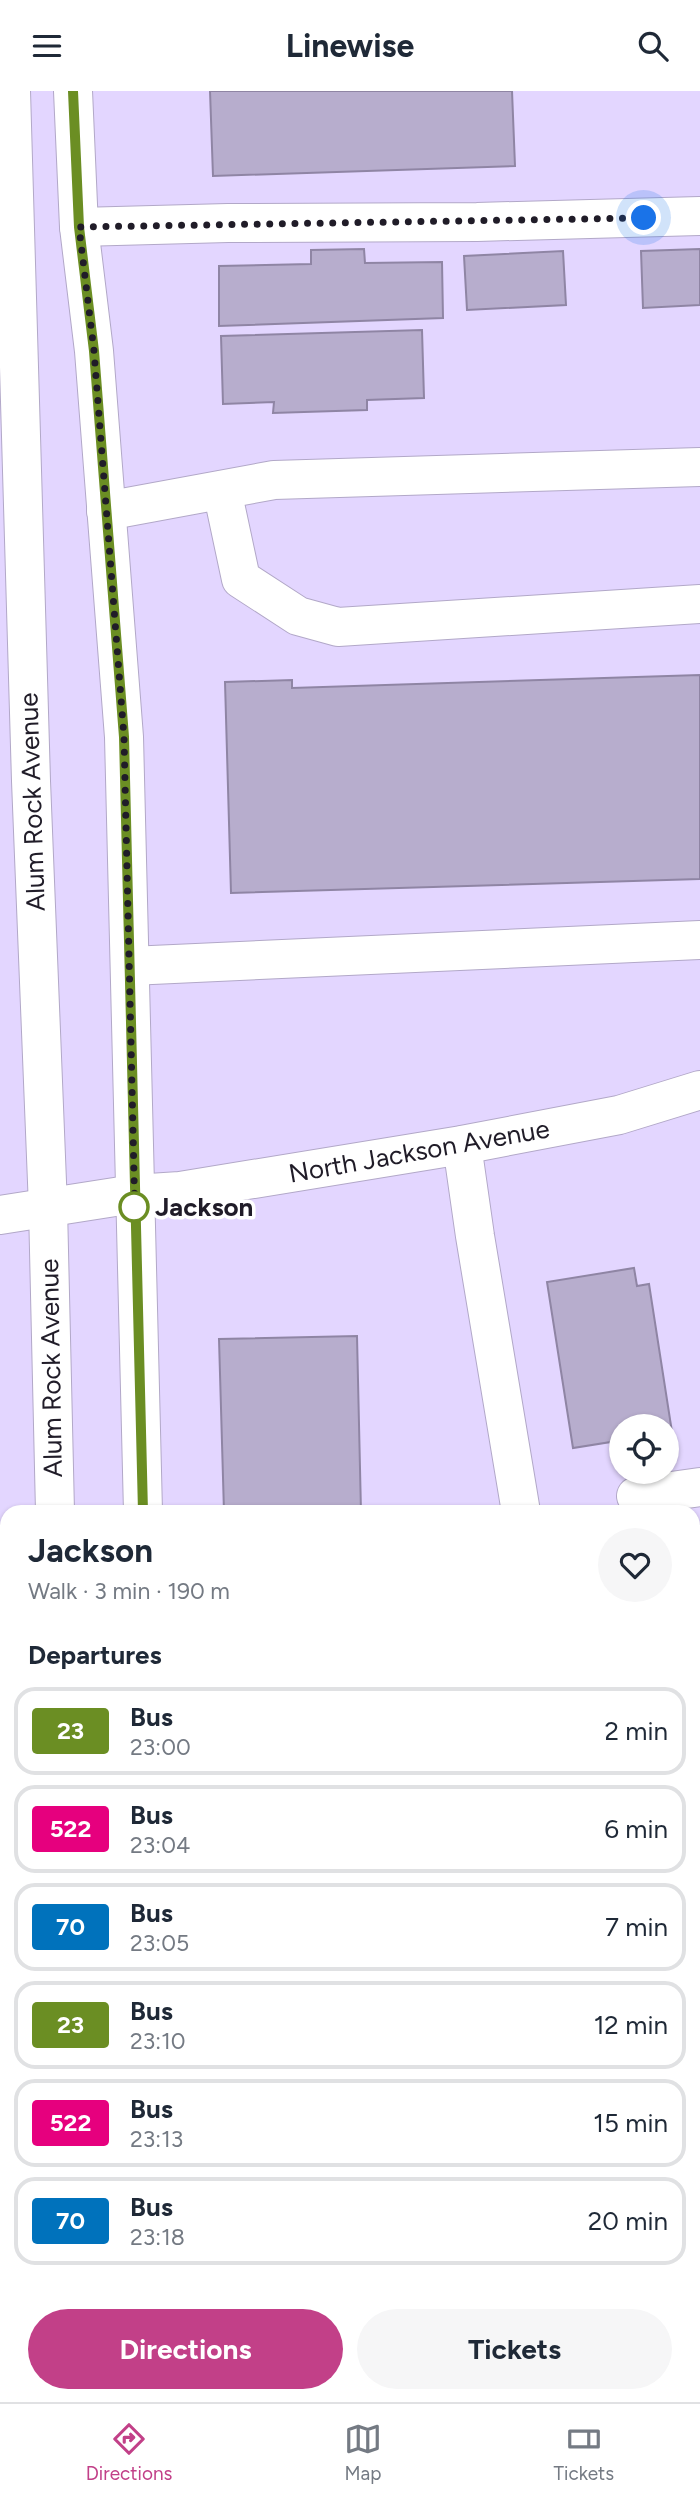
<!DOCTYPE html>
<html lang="en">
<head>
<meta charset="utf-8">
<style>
	:root { --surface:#fff; --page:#f6f6f7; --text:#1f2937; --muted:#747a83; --line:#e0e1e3; --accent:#c24088 }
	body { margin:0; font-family:Figtree,sans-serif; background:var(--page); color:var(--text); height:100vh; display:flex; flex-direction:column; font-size:26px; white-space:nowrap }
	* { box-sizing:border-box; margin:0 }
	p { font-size:23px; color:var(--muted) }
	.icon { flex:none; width:38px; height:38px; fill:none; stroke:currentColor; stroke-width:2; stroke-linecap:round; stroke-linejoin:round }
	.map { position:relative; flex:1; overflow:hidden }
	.panel { position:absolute; left:0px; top:1414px; width:700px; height:898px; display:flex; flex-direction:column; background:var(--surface); border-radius:21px 21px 0 0; box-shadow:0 2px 5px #0004 }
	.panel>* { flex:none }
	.badge { padding:0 14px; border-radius:5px; font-size:24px; line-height:46px }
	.controls { position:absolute; left:609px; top:1323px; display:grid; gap:14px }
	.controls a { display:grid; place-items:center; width:70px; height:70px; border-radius:50%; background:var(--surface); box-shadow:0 2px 5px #0004; font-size:35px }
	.you { position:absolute; width:35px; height:35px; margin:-18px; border:5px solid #fff; border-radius:50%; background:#1a73e8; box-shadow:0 0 0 10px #1a73e833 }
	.map>.badge { position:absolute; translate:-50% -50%; box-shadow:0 0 0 4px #fff }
	h2 { padding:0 28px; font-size:26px; line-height:63px }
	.round { display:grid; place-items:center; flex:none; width:74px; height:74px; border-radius:37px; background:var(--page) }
	.head { display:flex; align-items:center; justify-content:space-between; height:119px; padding:0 28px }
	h1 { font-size:33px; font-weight:700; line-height:52px }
	.action { display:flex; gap:14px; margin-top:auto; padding:14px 28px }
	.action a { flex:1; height:80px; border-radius:42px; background:var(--accent); color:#fff; font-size:28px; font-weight:700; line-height:80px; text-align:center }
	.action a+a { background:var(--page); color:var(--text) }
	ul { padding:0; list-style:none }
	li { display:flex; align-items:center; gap:21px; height:88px; margin:0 14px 10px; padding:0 14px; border:4px solid var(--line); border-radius:21px }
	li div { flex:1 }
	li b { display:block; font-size:26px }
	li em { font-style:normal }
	li .badge { min-width:77px; font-weight:700; text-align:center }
	header { display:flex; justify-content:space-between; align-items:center; height:91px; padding:0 28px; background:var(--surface); font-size:32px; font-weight:700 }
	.tabs { display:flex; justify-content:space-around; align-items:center; height:98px; border-top:2px solid var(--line); background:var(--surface); font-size:19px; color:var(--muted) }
	.tabs a { display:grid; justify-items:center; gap:4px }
	.tabs .current { color:var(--accent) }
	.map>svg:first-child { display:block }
	.built { fill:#e3d6ff; fill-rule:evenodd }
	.building { fill:#b7adcd; stroke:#8f85a4; stroke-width:2 }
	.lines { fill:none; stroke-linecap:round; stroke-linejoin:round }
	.minor-casing { stroke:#b2a8c8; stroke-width:40 }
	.major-casing { stroke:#b2a8c8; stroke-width:40 }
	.highway-casing { stroke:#b2a8c8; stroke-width:40 }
	.minor { stroke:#fff; stroke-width:38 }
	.major { stroke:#fff; stroke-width:38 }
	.highway { stroke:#fff; stroke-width:38 }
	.line-casing { stroke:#fff; stroke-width:16 }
	.line { stroke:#6b8e23; stroke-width:10 }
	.walk { stroke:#201c28; stroke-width:7; stroke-dasharray:0 12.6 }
	.stop-dot { fill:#fff; stroke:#6b8e23; stroke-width:3.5 }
	.labels { text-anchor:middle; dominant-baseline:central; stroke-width:7; stroke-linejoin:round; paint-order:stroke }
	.street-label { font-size:26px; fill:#201c28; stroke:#fff }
	.stop-label { font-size:26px; font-weight:bold; fill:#201c28; stroke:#fff; text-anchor:start }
</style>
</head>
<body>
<header><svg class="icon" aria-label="menu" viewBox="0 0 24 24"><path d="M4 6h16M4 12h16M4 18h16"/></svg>Linewise<svg class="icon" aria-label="search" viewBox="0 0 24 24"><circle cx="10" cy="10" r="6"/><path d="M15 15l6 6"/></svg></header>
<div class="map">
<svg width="700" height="2311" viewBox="0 0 700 2311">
	<rect width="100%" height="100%" fill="#eae2fd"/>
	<path class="built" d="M0 0H700V1472L693 1473V1421H7V1689L0 1687ZM621 1335H667V1381H621Z"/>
	<g class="building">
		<path d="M210 0H512L515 75 213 85Z"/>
		<path d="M364 158 365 172 442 171 443 227 219 235V175L311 173V159Z"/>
		<path d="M700 158V214L643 217 641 160Z"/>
		<path d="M563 160 566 214 467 219 464 165Z"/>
		<path d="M422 239 424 307 367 309V319L273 322 274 311 223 313 221 245Z"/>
		<path d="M700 584V788L231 802 225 591 292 589V597Z"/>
		<path d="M634 1177 637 1195 649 1193 672 1341 667 1342V1335H621V1372L614 1373 611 1351 573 1357 547 1191Z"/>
		<path d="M357 1245 361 1421H224L219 1248Z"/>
		<path d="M700 1508V1612L693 1613V1509Z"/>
	</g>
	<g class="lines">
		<defs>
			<g id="minor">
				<path d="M11 0 31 690 48 1116 55 1421"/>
				<path d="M79 136 228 132 477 131 700 125"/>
				<path d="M222 399 241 488 298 525 338 536 700 513"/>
				<path d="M106 420 274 389 700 376"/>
				<path d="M130 875 700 849"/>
				<path d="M462 1054 475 1145 521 1421"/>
				<path d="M636 1405 700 1396"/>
				<path d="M693 1698 700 1697"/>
				<path d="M693 1918 700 1920"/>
				<path d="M80 2305V2311"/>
			</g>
			<g id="major">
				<path d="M73 0 79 136 94 260 124 646 143 1421"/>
				<path d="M0 1124 134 1103 180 1100 462 1054 619 1024 700 999"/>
				<path d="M0 2004 7 2117"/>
				<path d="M19 2305V2311"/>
				<path d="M161 2305V2311"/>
			</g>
			<g id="highway">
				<path d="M693 2164 700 2167"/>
				<path d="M693 2290 700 2293"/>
				<path d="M369 2311 378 2305"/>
			</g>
		</defs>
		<use href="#minor" class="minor-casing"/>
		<use href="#major" class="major-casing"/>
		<use href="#highway" class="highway-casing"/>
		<use href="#minor" class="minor"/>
		<use href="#major" class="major"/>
		<use href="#highway" class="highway"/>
	</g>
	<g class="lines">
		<defs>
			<path id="line" d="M73 0 79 136 94 260 124 646 143 1421"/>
		</defs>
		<use href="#line" class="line-casing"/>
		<use href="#line" class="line"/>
		<path class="walk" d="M134 1116 135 1128 124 646 94 260 79 136 644 127"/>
	</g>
	<circle class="stop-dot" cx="134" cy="1116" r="14"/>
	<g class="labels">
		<g class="street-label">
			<text transform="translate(32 711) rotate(-92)">Alum Rock Avenue</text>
			<text transform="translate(419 1060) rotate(-10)">North Jackson Avenue</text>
			<text transform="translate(51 1277) rotate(-91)">Alum Rock Avenue</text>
		</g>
		<g class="stop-label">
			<text x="155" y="1116">Jackson</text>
		</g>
	</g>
</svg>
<div class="controls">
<a><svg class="icon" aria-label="locate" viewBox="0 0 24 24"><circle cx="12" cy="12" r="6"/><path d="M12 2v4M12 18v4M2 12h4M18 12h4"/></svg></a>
</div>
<div class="you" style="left:644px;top:127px"></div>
<section class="panel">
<div class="head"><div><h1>Jackson</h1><p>Walk · 3 min · 190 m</p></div><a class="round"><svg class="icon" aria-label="heart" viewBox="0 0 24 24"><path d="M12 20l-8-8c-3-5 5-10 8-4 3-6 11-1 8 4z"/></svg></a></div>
<h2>Departures</h2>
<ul>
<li><span class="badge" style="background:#6b8e23;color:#fff">23</span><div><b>Bus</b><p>23:00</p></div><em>2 min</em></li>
<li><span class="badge" style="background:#e6007e;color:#fff">522</span><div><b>Bus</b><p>23:04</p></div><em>6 min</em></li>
<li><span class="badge" style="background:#0072bc;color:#fff">70</span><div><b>Bus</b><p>23:05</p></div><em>7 min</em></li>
<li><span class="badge" style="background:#6b8e23;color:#fff">23</span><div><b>Bus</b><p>23:10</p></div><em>12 min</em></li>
<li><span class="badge" style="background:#e6007e;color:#fff">522</span><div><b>Bus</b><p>23:13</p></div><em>15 min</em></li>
<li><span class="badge" style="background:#0072bc;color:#fff">70</span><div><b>Bus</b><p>23:18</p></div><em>20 min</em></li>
</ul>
<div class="action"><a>Directions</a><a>Tickets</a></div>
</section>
</div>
<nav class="tabs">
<a class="current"><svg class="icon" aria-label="directions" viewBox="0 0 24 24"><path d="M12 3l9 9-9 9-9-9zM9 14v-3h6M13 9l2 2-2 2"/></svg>Directions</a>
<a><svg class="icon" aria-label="map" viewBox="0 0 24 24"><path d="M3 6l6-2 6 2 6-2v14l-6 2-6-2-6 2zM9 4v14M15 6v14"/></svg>Map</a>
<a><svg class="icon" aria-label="tickets" viewBox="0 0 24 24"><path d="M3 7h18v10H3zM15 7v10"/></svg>Tickets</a>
</nav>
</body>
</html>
